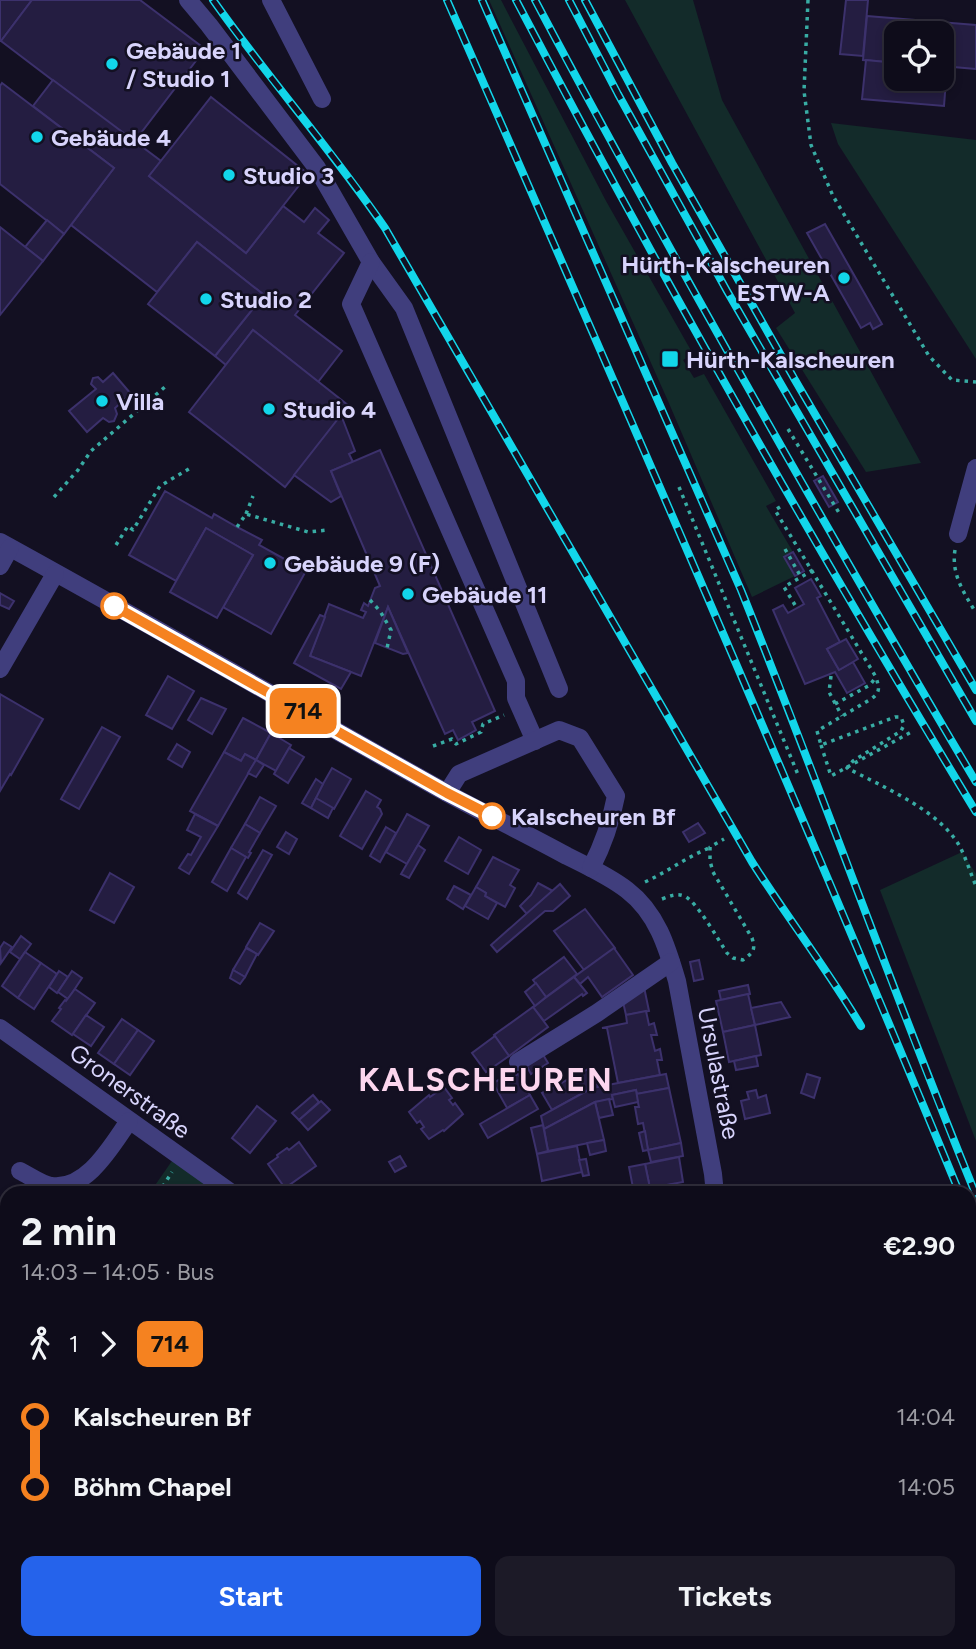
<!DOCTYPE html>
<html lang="en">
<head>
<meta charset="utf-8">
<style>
	:root { --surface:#0e0c1a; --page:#1c1a27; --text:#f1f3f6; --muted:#9b9ba2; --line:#2e2c39; --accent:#2563eb }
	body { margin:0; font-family:Figtree,sans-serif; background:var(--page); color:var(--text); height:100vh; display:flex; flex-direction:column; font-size:26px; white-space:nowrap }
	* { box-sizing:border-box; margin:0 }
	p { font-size:23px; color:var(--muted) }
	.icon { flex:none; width:38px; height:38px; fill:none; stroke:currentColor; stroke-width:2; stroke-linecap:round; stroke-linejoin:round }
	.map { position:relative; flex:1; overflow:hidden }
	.side { position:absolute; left:0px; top:1186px; width:976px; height:464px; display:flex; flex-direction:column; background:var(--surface); border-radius:21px 21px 0 0; box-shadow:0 4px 10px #0003,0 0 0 2px var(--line) }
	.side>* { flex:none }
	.badge { padding:0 14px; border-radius:10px; font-size:24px; line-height:46px }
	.tools { position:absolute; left:884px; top:21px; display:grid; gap:14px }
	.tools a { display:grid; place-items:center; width:70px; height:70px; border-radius:14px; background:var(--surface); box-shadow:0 4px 10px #0003,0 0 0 2px var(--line); font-size:35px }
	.map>.badge { position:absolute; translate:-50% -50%; box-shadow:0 0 0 4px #fff }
	.legs { display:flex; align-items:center; gap:10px; height:77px; padding:0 21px; font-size:23px }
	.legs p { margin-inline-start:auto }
	.head { display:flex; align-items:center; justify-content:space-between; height:119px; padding:0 21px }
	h1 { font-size:38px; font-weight:700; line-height:52px }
	.button { display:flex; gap:14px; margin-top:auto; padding:14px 21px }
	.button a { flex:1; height:80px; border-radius:14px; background:var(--accent); color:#fff; font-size:28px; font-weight:700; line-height:80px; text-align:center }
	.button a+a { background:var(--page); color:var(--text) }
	ul { padding:0 21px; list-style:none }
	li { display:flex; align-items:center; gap:24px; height:70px; font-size:26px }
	li i { display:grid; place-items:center; width:10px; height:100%; margin:0 9px; background:currentColor }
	li i::after { content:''; width:18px; height:18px; margin:-9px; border:5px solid; border-radius:50%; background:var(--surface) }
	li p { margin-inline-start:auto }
	li:first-child i { background:linear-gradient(#0000 50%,currentColor 0) }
	li:last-child i { background:linear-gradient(currentColor 50%,#0000 0) }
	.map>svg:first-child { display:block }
	.green { fill:#132b2a }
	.building { fill:#241d41; stroke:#3c316c; stroke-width:2 }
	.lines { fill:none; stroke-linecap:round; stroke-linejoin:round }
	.path { stroke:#38aca4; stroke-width:3.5; stroke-dasharray:3.5 5; stroke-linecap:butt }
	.minor { stroke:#403e7d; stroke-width:18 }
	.rail-casing { stroke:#12d6ea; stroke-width:8 }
	.rail { stroke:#131022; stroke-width:5; stroke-dasharray:16; stroke-linecap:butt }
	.line-1-casing { stroke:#fff; stroke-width:16 }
	.line-1 { stroke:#f58220; stroke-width:10 }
	.poi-dot { fill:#12d6ea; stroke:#131022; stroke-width:2.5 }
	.stop-1-dot { fill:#fff; stroke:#f58220; stroke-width:3.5 }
	.labels { text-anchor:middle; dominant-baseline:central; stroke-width:5; stroke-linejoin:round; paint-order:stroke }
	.poi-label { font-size:24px; font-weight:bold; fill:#d8d4fc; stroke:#131022; text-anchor:start }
	.stop-label { font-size:24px; font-weight:bold; fill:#d8d4fc; stroke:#131022; text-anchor:start }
	.street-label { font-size:24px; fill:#d8d4fc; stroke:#131022 }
	.district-label { font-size:32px; font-weight:bold; letter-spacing:2px; fill:#fcd6ee; stroke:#131022 }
</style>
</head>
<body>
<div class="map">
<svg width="976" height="1649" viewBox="0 0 976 1649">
	<rect width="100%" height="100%" fill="#131022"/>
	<g class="green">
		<path d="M489 0H501L606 201 693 354 683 360 694 378 704 374 776 501 766 506 793 552 784 557 795 576 752 597 668 401Z"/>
		<path d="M625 0H693L722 100 921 463 866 472 776 328 795 313Z"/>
		<path d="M831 123 976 140V359L838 144Z"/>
		<path d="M962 852 976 874V1141L880 890Z"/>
		<path d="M174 1158 219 1194H149Z"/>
		<path d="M7 1401V1512L0 1522V1435L4 1429 0 1426V1411Z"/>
	</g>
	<g class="building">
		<path d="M0 0H32L1 41H0Z"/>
		<path d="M32 0H140L205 49 134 142 1 41Z"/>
		<path d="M846 0H868L863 56 840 54Z"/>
		<path d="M867 16 976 25V69L942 66V33H896V63L863 60Z"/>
		<path d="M866 60 896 63V79H942V66L947 67 944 106 862 99Z"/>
		<path d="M53 80 161 161 149 176 246 253 283 206 304 222 315 208 329 220 318 233 344 253 295 315 342 351 318 382 253 330 226 365 215 356 264 295 197 242 157 292 71 225 114 168 33 106Z"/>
		<path d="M2 83 114 168 64 234 0 184V86Z"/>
		<path d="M211 97 308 174 246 253 149 176Z"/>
		<path d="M47 220 64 234 43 261 25 247Z"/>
		<path d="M825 224 882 324 873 329 870 323 861 328 807 233Z"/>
		<path d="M0 227 43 261 0 315Z"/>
		<path d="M197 242 264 295 215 356 148 304Z"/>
		<path d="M253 330 349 406 285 487 189 412Z"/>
		<path d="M113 373 131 394 115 408 117 414 114 421 109 422 103 418 87 432 69 411 96 389 91 384 93 378 98 377 103 382Z"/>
		<path d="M341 415 355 451 349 454 353 462 331 471 341 496 331 502 294 475Z"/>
		<path d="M380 450 495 711 472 722 476 730 458 740 453 730 445 734 388 607 361 676 310 656 329 604 363 618 366 612 361 610 364 603 368 606 375 588 380 586 331 471Z"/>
		<path d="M823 476 838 502 829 507 814 481Z"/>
		<path d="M165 491 212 518 214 514 237 527 262 540 259 545 306 571 271 634 223 607 253 555 206 528 176 581 129 555Z"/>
		<path d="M206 528 253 555 217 618 170 592Z"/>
		<path d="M793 552 804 571 795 576 784 557Z"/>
		<path d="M811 579 821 596 817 598 840 642 827 649 839 670 853 662 865 683 847 693 835 672 805 684 773 610 783 605 788 613 804 604 795 588Z"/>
		<path d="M0 593 14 601 9 609 0 605Z"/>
		<path d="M388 607 408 653 403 654 375 643Z"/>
		<path d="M320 615 325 617 310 656 351 672 341 689 294 663Z"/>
		<path d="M846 639 858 659 839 670 827 649Z"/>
		<path d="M168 676 194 691 172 729 146 715Z"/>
		<path d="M0 694 43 719 11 775 10 774 0 791Z"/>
		<path d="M201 698 226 709 212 734 188 720Z"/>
		<path d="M243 718 271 733 256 760 245 754 241 761 224 752Z"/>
		<path d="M102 727 120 737 79 809 61 799Z"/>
		<path d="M271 733 291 745 276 771 256 760Z"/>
		<path d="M177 744 190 752 182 767 168 759Z"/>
		<path d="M289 748 304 757 288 783 274 774Z"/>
		<path d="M224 752 241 761 245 754 256 760 218 826 190 811Z"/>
		<path d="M256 760 264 765 256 777 248 773Z"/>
		<path d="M332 768 351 779 334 809 315 798Z"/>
		<path d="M316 779 323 784 311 808 302 803Z"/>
		<path d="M366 791 381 800 377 807 380 809 382 814 362 849 340 836Z"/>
		<path d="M260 797 276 806 260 833 245 824Z"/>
		<path d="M316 798 333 808 328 818 311 808Z"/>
		<path d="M195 814 218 826 189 874 179 868 188 854 191 855 201 837 187 830Z"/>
		<path d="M407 814 429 826 407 864 386 852Z"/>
		<path d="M698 823 705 833 689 842 683 832Z"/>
		<path d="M245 824 260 833 249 852 251 853 248 858 231 848Z"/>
		<path d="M386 827 396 833 380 862 370 856Z"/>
		<path d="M286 832 297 839 289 854 277 847Z"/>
		<path d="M459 837 481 850 468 874 445 861Z"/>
		<path d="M418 845 425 850 409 878 401 874Z"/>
		<path d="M231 848 246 857 227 891 212 882Z"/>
		<path d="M263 850 272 855 247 899 238 893Z"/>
		<path d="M493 857 519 870 510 885 515 888 505 907 485 896 486 893 476 887Z"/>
		<path d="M110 873 134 887 114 923 90 910Z"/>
		<path d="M538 883 553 891 527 914 520 906 531 895Z"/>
		<path d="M560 884 570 896 553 911H545L497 952 491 945Z"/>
		<path d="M454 886 471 895 463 909 447 899Z"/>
		<path d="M476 887 486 893 485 896 497 903 488 919 465 906Z"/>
		<path d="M585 909 615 948 584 970 554 931Z"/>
		<path d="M260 923 274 931 258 955 246 947Z"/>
		<path d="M21 936 31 944 20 959 10 952Z"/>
		<path d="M4 942 12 947 1 963 0 948Z"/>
		<path d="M246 948 257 954 245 977 233 970Z"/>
		<path d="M614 948 633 975 602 997 588 977 580 984 574 977Z"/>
		<path d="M25 952 41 963 18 998 2 986Z"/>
		<path d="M564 957 577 974 546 997 533 980Z"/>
		<path d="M699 960 703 979 694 981 690 962Z"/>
		<path d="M41 963 57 974 34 1009 18 998Z"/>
		<path d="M233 970 245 977 240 984 230 978Z"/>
		<path d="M59 971 68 977 57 993 49 987Z"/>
		<path d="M72 971 82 978 68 999 58 992Z"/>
		<path d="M574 977 587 993 583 996 582 994 544 1021 533 1007Z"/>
		<path d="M536 983 546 997 535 1006 525 992Z"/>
		<path d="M748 985 750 994 721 1000 719 991Z"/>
		<path d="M644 987 649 1011 626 1015 623 1002Z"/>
		<path d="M75 989 95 1003 72 1035 52 1021 61 1009 59 1008 65 1000 66 1001Z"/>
		<path d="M748 994 755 1025 723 1032 716 1001Z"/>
		<path d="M781 1002 790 1017 755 1025 751 1008Z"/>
		<path d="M533 1007 548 1027 509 1056 494 1035Z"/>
		<path d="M646 1011 649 1025 654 1023 657 1035H651L655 1051 660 1049 662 1060H657L660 1075 618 1083 607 1028H602L627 1023 626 1015Z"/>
		<path d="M86 1015 104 1027 91 1046 73 1034Z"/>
		<path d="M122 1019 138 1030 114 1064 98 1053Z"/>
		<path d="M755 1025 761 1055 729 1062 723 1032Z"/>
		<path d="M138 1030 154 1041 130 1075 114 1064Z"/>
		<path d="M495 1036 509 1056 486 1072 472 1053Z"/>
		<path d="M542 1053 548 1063 531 1074 525 1063Z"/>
		<path d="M756 1056 758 1066 736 1070 734 1061Z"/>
		<path d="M588 1069 598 1087 592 1088 552 1110 542 1093Z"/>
		<path d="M518 1074 530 1095 507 1108 493 1083 504 1077 506 1081Z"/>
		<path d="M666 1074 669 1088 637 1094 636 1090 612 1095 613 1099 595 1102 544 1129 541 1116 592 1088Z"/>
		<path d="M807 1074 820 1078 814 1098 801 1093Z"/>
		<path d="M444 1087 452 1098 449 1100 453 1105 455 1103 463 1114 444 1131 443 1130 429 1139 421 1129 424 1127 420 1121 417 1123 409 1112 429 1095 430 1097Z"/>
		<path d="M669 1088 681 1143 648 1150 643 1123 638 1124 635 1107H639L636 1094Z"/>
		<path d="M636 1090 638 1102 615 1107 612 1095Z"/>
		<path d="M756 1090 758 1098 766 1095 770 1113 745 1119 741 1101 749 1099 747 1092Z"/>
		<path d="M313 1095 319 1102 299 1120 292 1113Z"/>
		<path d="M530 1095 538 1109 488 1138 480 1124Z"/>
		<path d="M609 1099 613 1115 599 1118 595 1102Z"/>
		<path d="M321 1101 330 1110 308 1130 299 1120Z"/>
		<path d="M595 1102 604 1140 548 1151 544 1129Z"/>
		<path d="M257 1106 276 1121 250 1153 232 1138Z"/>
		<path d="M543 1125 548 1151 537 1154 531 1128Z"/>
		<path d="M645 1131 648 1150 643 1151 639 1133Z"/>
		<path d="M604 1140 606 1151 590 1155 587 1143Z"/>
		<path d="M299 1142 316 1166 285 1188 268 1164 278 1157 277 1155 287 1148 289 1150Z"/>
		<path d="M681 1143 683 1156 651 1162 648 1150Z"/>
		<path d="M577 1146 582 1172 542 1181 537 1154Z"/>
		<path d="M400 1156 406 1166 395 1172 389 1162Z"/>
		<path d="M679 1157 683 1182 650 1188 645 1164Z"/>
		<path d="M586 1159 589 1175 583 1176 579 1160Z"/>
		<path d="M645 1164 650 1188 634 1193 629 1167Z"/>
		<path d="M674 1184 676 1194H642L641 1190Z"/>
		<path d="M7 1194V1282L0 1292V1205Z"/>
		<path d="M970 1543 976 1545V1583L970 1581Z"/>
		<path d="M550 1643H567L585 1649H548Z"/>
		<path d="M665 1643H762L760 1649H667L663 1648Z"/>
		<path d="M811 1643H898L896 1649H813Z"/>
		<path d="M932 1643H947L965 1649H930Z"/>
	</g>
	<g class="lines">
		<g class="path">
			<path d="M808 0 804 91 811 145 833 196 929 356 952 380 976 382"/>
			<path d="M788 429 841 516"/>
			<path d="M679 487 799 777"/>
			<path d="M54 497 78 470 91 451 166 386"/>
			<path d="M780 507 775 510 876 677C879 688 881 692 871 699L817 731 821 745 895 717H901L904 725 901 731 853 761 847 768C883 787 937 809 959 845 966 858 970 872 976 886"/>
			<path d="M246 514 253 496"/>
			<path d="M237 527 246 514 308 532 328 530"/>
			<path d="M116 545 128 526 133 530 160 486 192 467"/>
			<path d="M785 549 801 577"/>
			<path d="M955 550C951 574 964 593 976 613"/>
			<path d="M370 600 380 611 391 630 387 648"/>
			<path d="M795 605 784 587 813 570"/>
			<path d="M831 676 829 692 842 716"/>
			<path d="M835 704 870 685 876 677"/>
			<path d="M821 745 831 776 913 731"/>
			<path d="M433 746 452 739 456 744 481 732 483 724 504 715"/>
			<path d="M645 882C667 872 687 857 709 848"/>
			<path d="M662 899C670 896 676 893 684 896 696 900 719 941 727 953L733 958 743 960C753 952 756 951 752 938L713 872 710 861V847L724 839"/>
			<path d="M158 1194 172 1172"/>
			<path d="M0 1479 7 1469"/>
		</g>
		<g class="minor">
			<path d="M188 0 209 25 317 168 371 262 404 308 559 689"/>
			<path d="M271 0 322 99"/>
			<path d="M371 262 351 304 516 681V698L535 741"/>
			<path d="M958 534 976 468"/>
			<path d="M0 542C149 624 297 709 445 792 485 814 527 834 567 856 587 866 609 876 627 890 657 913 667 947 677 981L713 1174 715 1194"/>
			<path d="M0 566 10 548"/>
			<path d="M0 669 55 574"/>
			<path d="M447 793 459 774 559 730 580 738 616 796C611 822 603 845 591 868"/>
			<path d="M0 1028 233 1194"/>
			<path d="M518 1062 597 1013 671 962"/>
			<path d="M20 1171C30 1176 41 1184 51 1186 87 1191 112 1145 129 1121"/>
			<path d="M970 1374 976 1394"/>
			<path d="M970 1470 976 1462"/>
			<path d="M624 1649 625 1643"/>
		</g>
		<defs>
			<g id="rail">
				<path d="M213 0C268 78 331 149 385 228L752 862C787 917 827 969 861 1026"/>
				<path d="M447 0C621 396 794 793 960 1194"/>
				<path d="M482 0 741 590C822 791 894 995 976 1195"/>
				<path d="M516 0C660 275 815 546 976 812"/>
				<path d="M535 0C616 153 700 303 785 453 848 563 911 673 976 782"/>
				<path d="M569 0 618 94 727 291 976 721"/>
				<path d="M585 0 672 163 795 380 976 690"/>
				<path d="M970 1217 976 1233"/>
			</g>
		</defs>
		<use href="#rail" class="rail-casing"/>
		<use href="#rail" class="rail"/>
	</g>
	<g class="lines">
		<defs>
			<path id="line-1" d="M114 606 447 793 492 816"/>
		</defs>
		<use href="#line-1" class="line-1-casing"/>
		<use href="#line-1" class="line-1"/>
	</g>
	<g class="poi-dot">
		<circle cx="112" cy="64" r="7"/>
		<circle cx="37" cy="137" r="7"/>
		<circle cx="229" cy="175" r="7"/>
		<circle cx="844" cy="278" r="7"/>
		<circle cx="206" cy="299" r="7"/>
		<rect x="661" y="350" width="18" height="18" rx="3.5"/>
		<circle cx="102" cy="401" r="7"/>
		<circle cx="269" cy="409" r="7"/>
		<circle cx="270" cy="563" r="7"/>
		<circle cx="408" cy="594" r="7"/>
	</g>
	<g class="stop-1-dot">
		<circle cx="114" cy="606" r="12"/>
		<circle cx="492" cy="816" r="12"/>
	</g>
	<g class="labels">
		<g class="poi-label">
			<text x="126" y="50">Gebäude 1<tspan x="126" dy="28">/ Studio 1</tspan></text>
			<text x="51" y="137">Gebäude 4</text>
			<text x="243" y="175">Studio 3</text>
			<text x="830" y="264" text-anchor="end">Hürth-Kalscheuren<tspan x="830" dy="28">ESTW-A</tspan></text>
			<text x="220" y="299">Studio 2</text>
			<text x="686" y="359">Hürth-Kalscheuren</text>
			<text x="116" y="401">Villa</text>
			<text x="283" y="409">Studio 4</text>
			<text x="284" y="563">Gebäude 9 (F)</text>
			<text x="422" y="594">Gebäude 11</text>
		</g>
		<g class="stop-label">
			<text x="511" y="816">Kalscheuren Bf</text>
		</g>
		<g class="street-label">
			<text transform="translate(719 1073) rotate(79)">Ursulastraße</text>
			<text transform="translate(130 1091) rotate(36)">Gronerstraße</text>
		</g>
		<g class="district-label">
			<text x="486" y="1080">KALSCHEUREN</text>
		</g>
	</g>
</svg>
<div class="tools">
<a><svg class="icon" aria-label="locate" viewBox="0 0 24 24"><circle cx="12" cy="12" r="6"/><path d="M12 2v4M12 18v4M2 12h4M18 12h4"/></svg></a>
</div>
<b class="badge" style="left:303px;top:711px;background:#f58220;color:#111">714</b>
<section class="side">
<div class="head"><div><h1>2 min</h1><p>14:03 – 14:05 · Bus</p></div><b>€2.90</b></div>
<div class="legs"><svg class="icon" aria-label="walk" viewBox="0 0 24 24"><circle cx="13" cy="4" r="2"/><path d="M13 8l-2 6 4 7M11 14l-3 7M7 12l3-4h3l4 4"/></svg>1<svg class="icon" aria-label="forward" viewBox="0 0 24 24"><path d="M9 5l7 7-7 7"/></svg><b class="badge" style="background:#f58220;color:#111">714</b></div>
<ul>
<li><i style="color:#f58220"></i><b>Kalscheuren Bf</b><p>14:04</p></li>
<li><i style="color:#f58220"></i><b>Böhm Chapel</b><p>14:05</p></li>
</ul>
<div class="button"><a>Start</a><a>Tickets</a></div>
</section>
</div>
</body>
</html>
